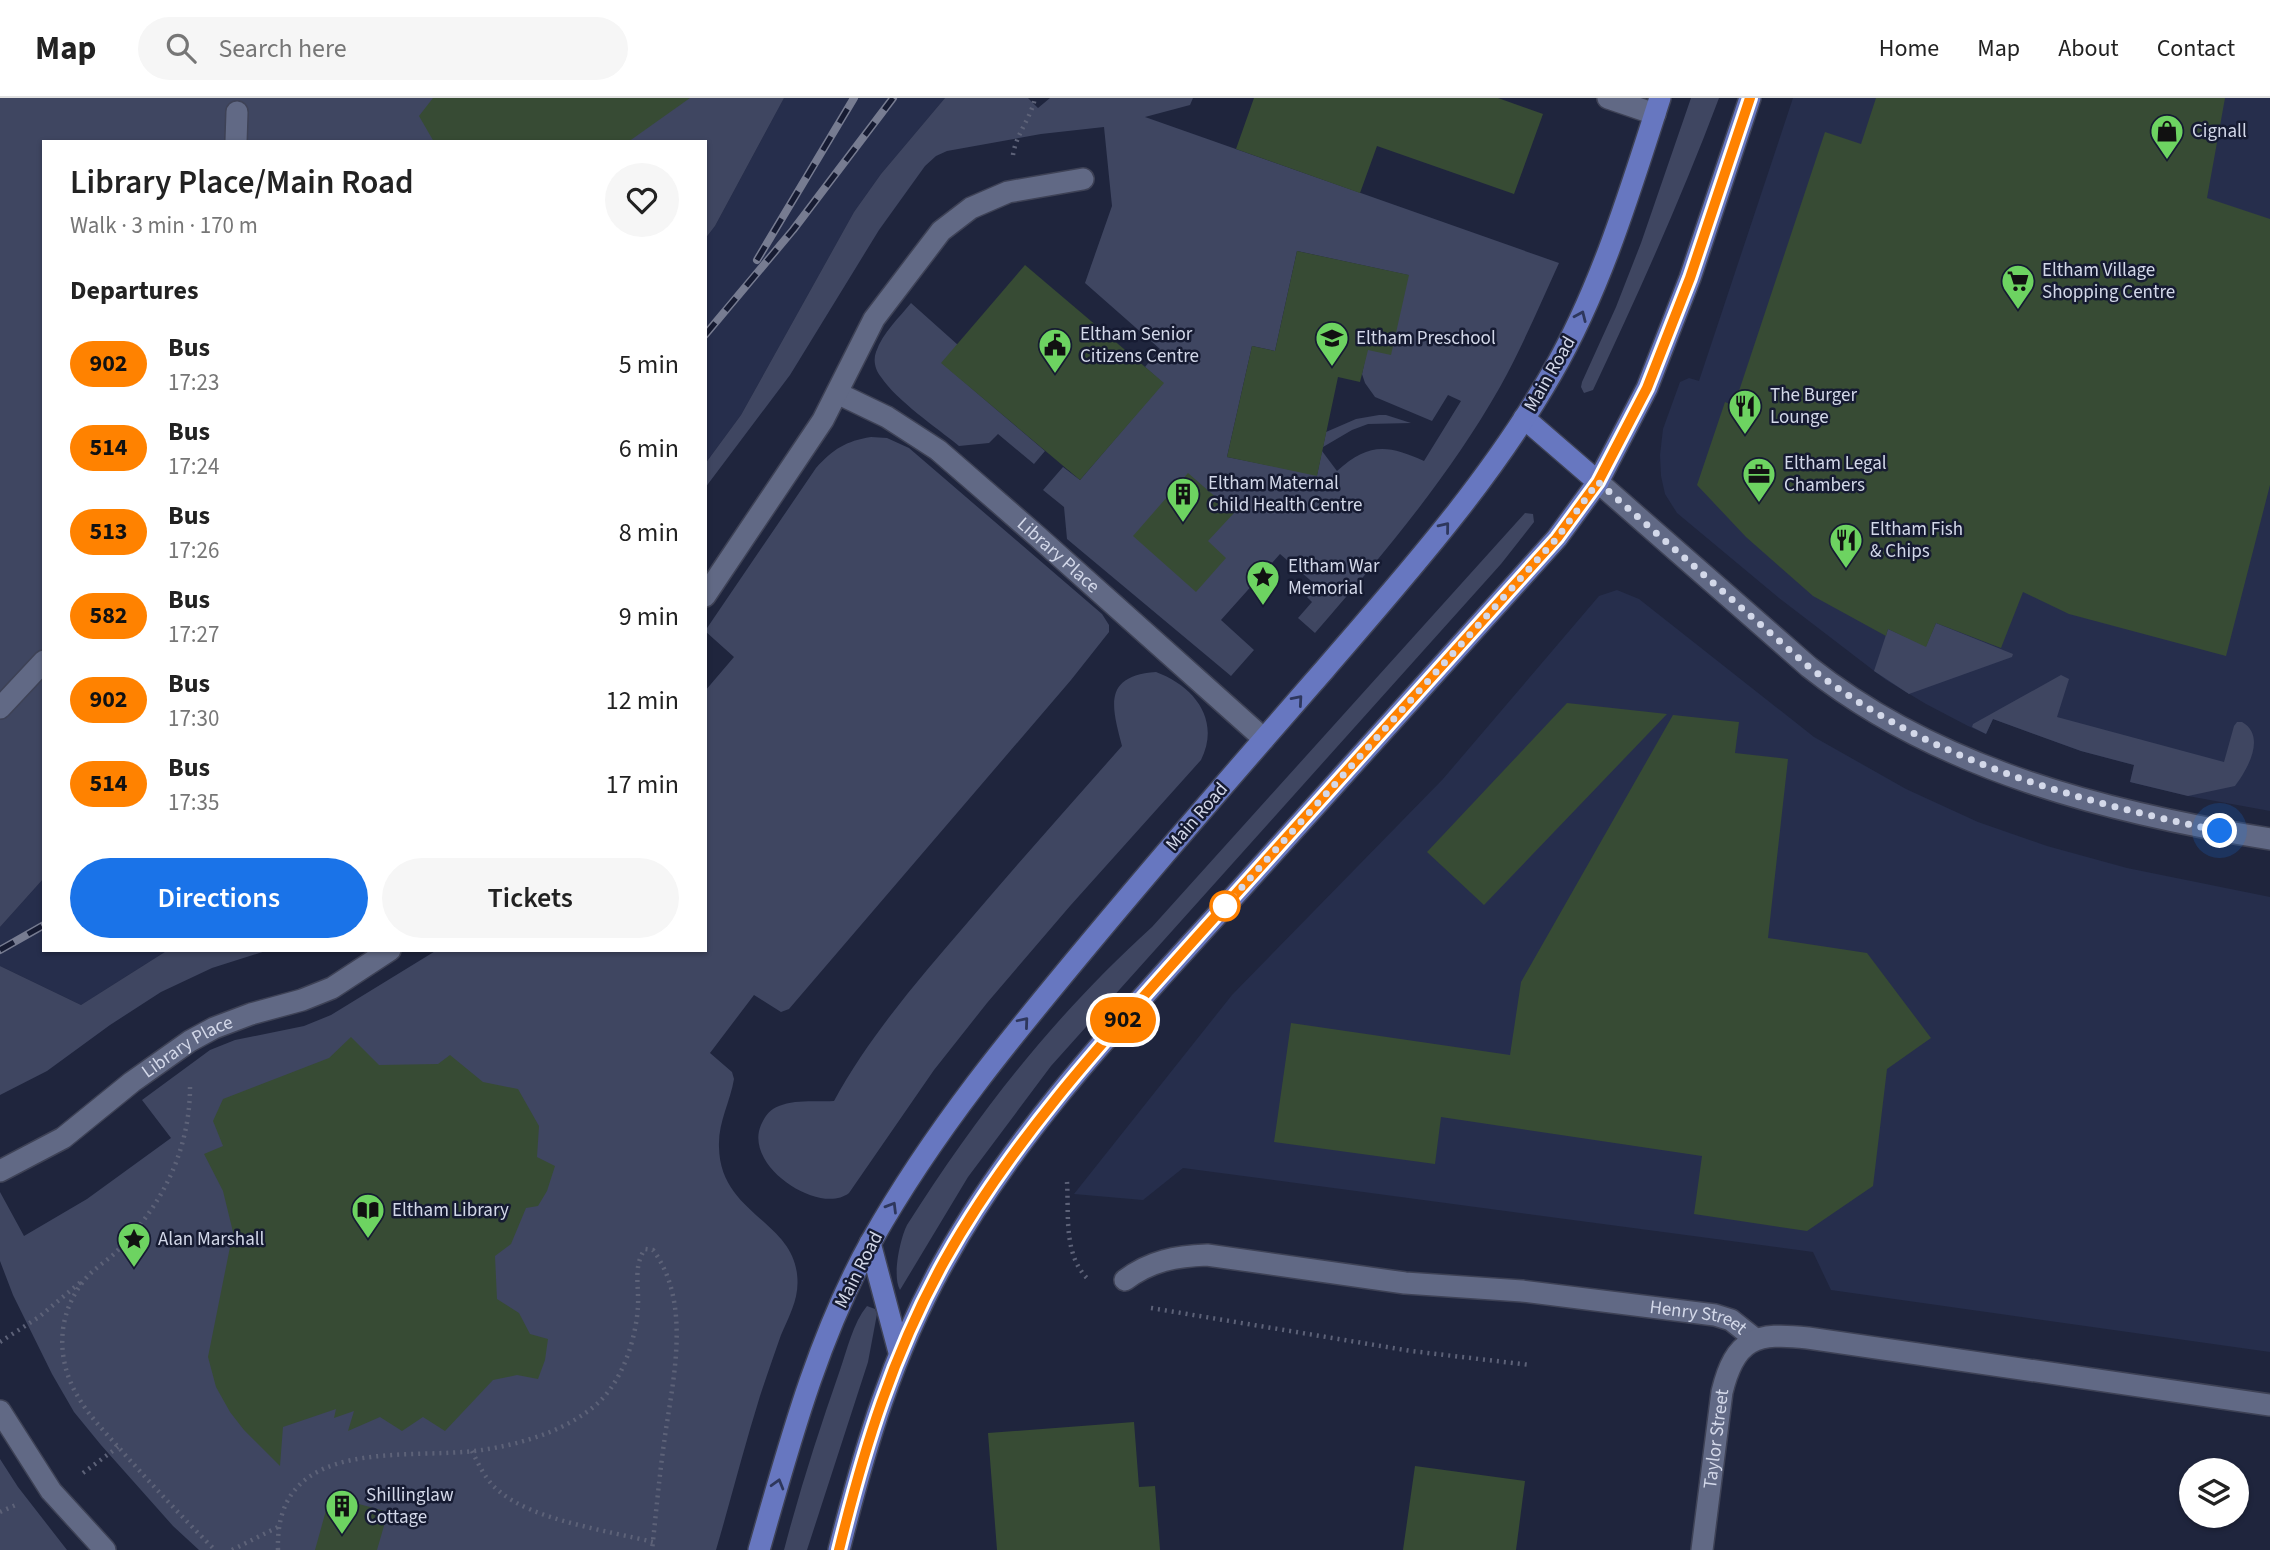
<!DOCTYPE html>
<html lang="en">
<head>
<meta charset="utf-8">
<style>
	:root { --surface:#fff; --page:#f6f6f6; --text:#222; --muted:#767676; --line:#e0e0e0; --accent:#1a73e8 }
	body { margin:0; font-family:"Source Sans 3",sans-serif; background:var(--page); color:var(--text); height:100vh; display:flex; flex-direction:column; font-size:26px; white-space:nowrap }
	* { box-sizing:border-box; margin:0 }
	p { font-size:23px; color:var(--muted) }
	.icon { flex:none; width:38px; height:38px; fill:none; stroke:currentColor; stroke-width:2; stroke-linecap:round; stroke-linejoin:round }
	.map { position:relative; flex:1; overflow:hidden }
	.details { position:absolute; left:42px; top:42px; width:665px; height:812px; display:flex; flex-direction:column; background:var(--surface); border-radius:0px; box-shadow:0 2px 5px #0004 }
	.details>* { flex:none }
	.badge { padding:0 14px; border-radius:23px; font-size:24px; line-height:46px }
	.buttons { position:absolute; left:2179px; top:1360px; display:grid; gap:14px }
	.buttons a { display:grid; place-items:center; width:70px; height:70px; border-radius:50%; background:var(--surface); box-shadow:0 2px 5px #0004; font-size:35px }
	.you { position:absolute; width:35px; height:35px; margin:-18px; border:5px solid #fff; border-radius:50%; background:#1a73e8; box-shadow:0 0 0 10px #1a73e833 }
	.map>.badge { position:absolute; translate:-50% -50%; box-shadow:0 0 0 4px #fff }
	h2 { padding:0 28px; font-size:26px; line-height:63px }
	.round { display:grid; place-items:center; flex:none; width:74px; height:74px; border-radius:37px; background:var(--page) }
	.overview { display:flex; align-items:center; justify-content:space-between; height:119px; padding:0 28px }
	h1 { font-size:33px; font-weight:600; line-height:52px }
	.button { display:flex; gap:14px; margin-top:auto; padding:14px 28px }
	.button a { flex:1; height:80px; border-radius:42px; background:var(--accent); color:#fff; font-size:28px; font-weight:600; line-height:80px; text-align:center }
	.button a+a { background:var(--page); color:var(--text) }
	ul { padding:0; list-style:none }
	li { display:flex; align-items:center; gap:21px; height:84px; padding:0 28px }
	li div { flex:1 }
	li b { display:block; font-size:26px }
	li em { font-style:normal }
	li .badge { min-width:77px; font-weight:700; text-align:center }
	header { display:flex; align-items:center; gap:42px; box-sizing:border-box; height:98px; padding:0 35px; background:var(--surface); border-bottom:2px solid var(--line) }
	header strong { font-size:33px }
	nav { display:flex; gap:38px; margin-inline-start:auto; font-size:24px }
	.search { width:490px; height:63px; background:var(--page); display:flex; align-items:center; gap:18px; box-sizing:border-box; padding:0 24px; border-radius:38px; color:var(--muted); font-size:26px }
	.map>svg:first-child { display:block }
	.built { fill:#262e4c }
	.green { fill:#3f4661; fill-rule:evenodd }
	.building { fill:#374b34 }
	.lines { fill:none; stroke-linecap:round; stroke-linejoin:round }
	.lane-casing { stroke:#3e4256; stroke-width:24 }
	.street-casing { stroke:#3e4256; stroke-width:24 }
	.primary-casing { stroke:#3e4256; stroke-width:24 }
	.path { stroke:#5d6278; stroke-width:4.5; stroke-dasharray:2 5; stroke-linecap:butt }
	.lane { stroke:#616985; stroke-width:21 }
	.street { stroke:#616985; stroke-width:21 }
	.primary { stroke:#6777c0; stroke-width:21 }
	.rail-casing { stroke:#777c91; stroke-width:8 }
	.rail { stroke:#161b32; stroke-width:5; stroke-dasharray:16; stroke-linecap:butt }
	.oneway { stroke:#2e375d }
	.line-casing { stroke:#fff; stroke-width:16 }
	.line { stroke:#ff8200; stroke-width:10 }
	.walk { stroke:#d3d8e9; stroke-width:7; stroke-dasharray:0 12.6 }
	.stop-dot { fill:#fff; stroke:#ff8200; stroke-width:3.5 }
	.labels { text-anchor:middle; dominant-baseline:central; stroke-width:5; stroke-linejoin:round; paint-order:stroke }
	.poi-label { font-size:19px; fill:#d3d8e9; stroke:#161b32; text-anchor:start }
	.street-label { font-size:19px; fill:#d3d8e9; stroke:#161b32 }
</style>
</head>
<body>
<header>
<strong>Map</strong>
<div class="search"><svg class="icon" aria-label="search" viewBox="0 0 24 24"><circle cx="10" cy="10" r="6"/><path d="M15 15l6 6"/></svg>Search here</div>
<nav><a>Home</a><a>Map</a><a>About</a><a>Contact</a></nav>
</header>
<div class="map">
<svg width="2270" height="1452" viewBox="0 0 2270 1452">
	<rect width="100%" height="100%" fill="#1f253d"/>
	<g class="built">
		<path d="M784 0H945L881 76 854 114 741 317 705 366V141L715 128Z"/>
		<path d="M1793 0H2270V713L2188 698 2130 684 2134 667 2081 653 1993 621 1986 636 1968 628 1926 606 1886 582 1779 500 1677 415 1665 396 1661 378 1660 357 1663 331 1680 284 1689 280 1699 283Z"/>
		<path d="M1617 492 1639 501 1814 639 1906 691 1978 724 2047 748 2127 770 2270 799V1254L1831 1192 1813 1154 1183 1070 1143 1102 1074 1096 1232 897 1443 681 1599 498Z"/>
		<path d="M44 780V852H168L81 907 0 868V829Z"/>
	</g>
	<g class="green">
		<path d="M0 0H784L715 128 705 141V44H44V780L0 829Z"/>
		<path d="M945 0H1028L1038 10 1050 0H1193L1190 7 1145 19 1559 165C1540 207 1522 249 1500 289 1449 379 1382 458 1315 535L1298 520 1312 504 1307 499 1317 488 1280 456 1221 522 1254 552 1231 578 1067 441 1064 409 1043 392 1063 369 1080 382 1163 285 1145 269 1160 251 1085 185 1112 108 1104 29 1041 36 947 53 936 58 925 68 879 132 790 277 705 390V366L741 317 854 114 881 76ZM1297 153 1408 177 1367 252 1362 276 1365 285 1375 299 1432 323 1448 297 1461 303 1424 363C1387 346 1368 345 1337 373L1322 353 1317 377 1227 359 1252 248 1275 253Z"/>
		<path d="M1691 0H1719C1682 99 1638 196 1593 292L1584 295 1581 289 1582 284 1616 209 1641 145Z"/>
		<path d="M911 205 958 247 942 265 1045 353 1034 366 998 336 989 345 959 348C936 329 897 303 881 279 875 272 873 262 876 254 883 234 899 220 911 205Z"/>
		<path d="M1379 317H1386L1411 325 1368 326 1352 332 1323 349 1326 334 1356 321Z"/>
		<path d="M871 339 887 340 909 350 1102 516 1109 527V534L1071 582 789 911 781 914 754 897 710 955 732 974 734 981C730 1005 718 1024 719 1049 720 1115 791 1122 797 1176 800 1199 790 1216 781 1237 774 1257 767 1277 760 1298 744 1349 731 1401 716 1452H199L173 1428 101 1347 74 1314 52 1276 13 1197 0 1163V1094L24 1138 87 1101 171 1040 142 1002 210 952 235 942 304 928 331 917 437 852H705V593L734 559 705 533 816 370C833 351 846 343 871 339Z"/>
		<path d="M1525 415 1533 416 1534 424 1501 466 1051 968 968 1079 900 1192C892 1179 900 1141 907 1127 979 1014 1052 920 1152 829Z"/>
		<path d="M1936 525 2013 556 2012 559 1909 596 1874 573 1888 531 1926 548Z"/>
		<path d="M1156 574C1194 588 1221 622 1201 662L1070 808 987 905 934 972 849 1095C820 1118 743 1068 761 1027 765 1018 770 1011 779 1008 795 1001 817 1004 834 1003 870 937 919 881 968 824 1018 765 1070 707 1122 648 1112 609 1102 578 1156 574Z"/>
		<path d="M2061 577 2069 581 2057 619 2224 664 2234 628 2237 624H2242C2267 638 2247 672 2235 688L2188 698 2130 684 2134 667 2081 653 1993 621 1986 636 1972 629 1973 626Z"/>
		<path d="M168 852H269L212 870 161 894 110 927 47 973 0 997V868L81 907Z"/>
		<path d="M867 1208 875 1211 877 1216 868 1264 807 1452H784C800 1391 819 1332 840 1272 847 1252 853 1225 867 1208Z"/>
		<path d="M0 1361 18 1389 67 1452H0Z"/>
	</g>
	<g class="building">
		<path d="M433 0H690L628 44H434L419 18Z"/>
		<path d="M1254 0H1498L1543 16 1514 96 1377 48 1360 95 1236 51Z"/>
		<path d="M1876 0H2225L2207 100 2270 121V387L2226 558 2069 516 2023 494 2001 550 1936 525 1926 549 1888 531 1886 538 1813 498 1746 439 1697 387 1725 304 1734 308 1825 34 1861 46Z"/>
		<path d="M1297 153 1409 177 1391 257 1368 252 1360 284 1338 279 1317 378 1227 359 1252 248 1275 253Z"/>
		<path d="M1025 167 1164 285 1080 382 941 265Z"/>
		<path d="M1188 375 1234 415 1208 443 1226 460 1196 494 1133 438Z"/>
		<path d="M1567 605 1667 616 1484 807 1427 754Z"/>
		<path d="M1673 617 1739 624 1735 655 1788 661 1768 840 1867 855 1931 940 1887 971 1873 1088 1807 1133 1694 1116 1702 1058 1441 1019 1435 1066 1274 1044 1291 925 1510 957 1521 884Z"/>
		<path d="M351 939 379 967 438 966 450 957 483 984 518 991 539 1028 537 1059 555 1068 547 1093 538 1108 526 1110 511 1146 495 1158 497 1201 519 1215 530 1236 548 1241 545 1262 538 1281 517 1277 493 1282 445 1333 423 1319 402 1333 380 1319 348 1333 354 1313 334 1320 336 1311 283 1329 280 1368 244 1332 230 1314 216 1289 208 1259 233 1134 223 1093 204 1056 223 1048 213 1023 223 1001 329 960Z"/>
		<path d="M1134 1324 1139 1389 1155 1388 1160 1452H997L988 1335Z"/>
		<path d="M1415 1368 1525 1383 1516 1452H1403Z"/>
		<path d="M330 1398 388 1414 377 1452H315Z"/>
	</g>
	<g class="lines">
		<defs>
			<g id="lane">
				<path d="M1608 0 1655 16"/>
				<path d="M236 44 237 14"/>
				<path id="s1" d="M837 295 887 319 938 352 1037 438 1264 641"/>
				<path d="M705 498 823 322 874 221 941 133 971 110 1008 94 1083 81"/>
				<path d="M0 610 44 563"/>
				<path id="s2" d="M0 1073 63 1040 132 984 190 943 214 930 251 916 302 902 332 890 390 852"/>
				<path d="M0 1313 51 1393 105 1452"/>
			</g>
			<g id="street">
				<path d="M1598 384 1809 569C1939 672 2109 715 2270 741"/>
				<path id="s3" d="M1125 1182C1150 1163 1176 1158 1207 1157L1405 1185 1522 1193 1715 1217 1731 1222 1755 1241"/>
				<path id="s4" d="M1702 1452 1722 1294C1735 1240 1756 1234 1808 1240L2270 1307"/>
			</g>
			<g id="primary">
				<path d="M1524 320 1598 384"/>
				<path d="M870 1145 899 1254"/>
				<path d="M759 1452C789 1347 818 1238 872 1142 934 1032 1012 938 1093 841 1169 750 1247 660 1325 571 1406 477 1490 383 1552 275 1601 190 1630 93 1660 0"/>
				<path d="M839 1452C865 1349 892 1256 945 1162 1019 1029 1125 919 1227 806 1337 684 1447 562 1557 440L1598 384 1647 290 1690 180 1750 0"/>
			</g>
		</defs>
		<use href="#lane" class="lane-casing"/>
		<use href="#street" class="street-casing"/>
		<use href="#primary" class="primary-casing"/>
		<g class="path">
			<path d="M1013 57C1016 36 1031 20 1035 0"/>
			<path d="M190 989C190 1026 180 1063 161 1096 150 1115 135 1135 119 1151 110 1161 97 1168 87 1179 57 1213 55 1259 77 1297 88 1317 105 1334 120 1351 151 1386 182 1419 215 1452"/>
			<path d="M1067 1084C1069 1117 1063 1158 1089 1182"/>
			<path d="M1151 1210 1411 1253 1530 1267"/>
			<path d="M0 1244 39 1219 83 1182"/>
			<path d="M472 1353C479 1367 486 1383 499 1393 532 1422 609 1433 653 1444"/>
			<path d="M83 1375 118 1349"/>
			<path d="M0 1414 18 1406"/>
			<path d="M232 1452 278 1429"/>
			<path d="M278 1452C274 1335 408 1363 482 1352 522 1346 569 1332 599 1304 623 1281 636 1241 638 1208 639 1188 633 1168 645 1151L653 1152C693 1206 672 1285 664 1345 659 1381 656 1416 652 1452"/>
		</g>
		<use href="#lane" class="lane"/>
		<use href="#street" class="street"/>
		<use href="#primary" class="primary"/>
		<defs>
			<g id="rail">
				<path d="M757 162 854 0"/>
				<path d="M705 237 793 132 893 0"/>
				<path d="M0 852 44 827"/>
			</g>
		</defs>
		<use href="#rail" class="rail-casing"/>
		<use href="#rail" class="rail"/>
	</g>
	<defs><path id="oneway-chevron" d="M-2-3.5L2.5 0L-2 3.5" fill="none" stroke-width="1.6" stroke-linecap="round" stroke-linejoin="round" transform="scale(1.75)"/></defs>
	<g class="oneway">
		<use href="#oneway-chevron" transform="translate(1581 218) rotate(-66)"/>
		<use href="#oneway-chevron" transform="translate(1445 429) rotate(-51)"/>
		<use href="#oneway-chevron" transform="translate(1298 602) rotate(-49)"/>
		<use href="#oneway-chevron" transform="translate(1024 924) rotate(-50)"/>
		<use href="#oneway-chevron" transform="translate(892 1109) rotate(-59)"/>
		<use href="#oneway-chevron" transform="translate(778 1386) rotate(-74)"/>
	</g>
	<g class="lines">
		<defs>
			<path id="line" d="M839 1452C864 1350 893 1255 945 1162 1016 1035 1117 928 1214 820 1328 694 1443 568 1557 440L1598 384 1647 290 1690 180 1750 0"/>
		</defs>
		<use href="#line" class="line-casing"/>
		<use href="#line" class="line"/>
		<path class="walk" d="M1225 808 1557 440 1598 384 1809 569C1929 663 2073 702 2220 733"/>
	</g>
	<defs>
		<symbol id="shop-pin" viewBox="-11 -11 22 30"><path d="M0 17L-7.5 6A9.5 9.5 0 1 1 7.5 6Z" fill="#6dd361" stroke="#161b32"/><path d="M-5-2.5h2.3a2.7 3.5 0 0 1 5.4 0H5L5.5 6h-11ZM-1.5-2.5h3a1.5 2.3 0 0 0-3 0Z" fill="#111"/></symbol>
		<symbol id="supermarket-pin" viewBox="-11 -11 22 30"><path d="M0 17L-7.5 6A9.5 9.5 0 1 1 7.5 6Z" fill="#6dd361" stroke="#161b32"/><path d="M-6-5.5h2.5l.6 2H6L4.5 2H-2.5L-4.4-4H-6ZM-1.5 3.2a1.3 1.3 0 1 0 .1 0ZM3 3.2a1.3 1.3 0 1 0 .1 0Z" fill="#111"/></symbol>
		<symbol id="school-pin" viewBox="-11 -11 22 30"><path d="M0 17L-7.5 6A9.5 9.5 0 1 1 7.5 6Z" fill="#6dd361" stroke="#161b32"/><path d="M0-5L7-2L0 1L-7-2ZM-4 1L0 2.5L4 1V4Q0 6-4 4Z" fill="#111"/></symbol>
		<symbol id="civic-pin" viewBox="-11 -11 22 30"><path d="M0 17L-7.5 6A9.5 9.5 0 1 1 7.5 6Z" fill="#6dd361" stroke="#161b32"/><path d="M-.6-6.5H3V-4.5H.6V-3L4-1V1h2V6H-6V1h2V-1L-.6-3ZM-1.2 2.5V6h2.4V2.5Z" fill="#111"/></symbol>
		<symbol id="restaurant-pin" viewBox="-11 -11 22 30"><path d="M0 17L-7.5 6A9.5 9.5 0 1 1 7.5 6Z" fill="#6dd361" stroke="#161b32"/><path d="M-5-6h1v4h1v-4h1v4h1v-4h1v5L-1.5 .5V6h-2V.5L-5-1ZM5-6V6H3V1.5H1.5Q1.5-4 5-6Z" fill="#111"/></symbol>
		<symbol id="office-pin" viewBox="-11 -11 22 30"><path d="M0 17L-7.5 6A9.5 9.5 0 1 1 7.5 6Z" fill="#6dd361" stroke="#161b32"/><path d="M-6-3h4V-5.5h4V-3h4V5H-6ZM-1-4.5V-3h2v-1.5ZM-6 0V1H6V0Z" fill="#111"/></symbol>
		<symbol id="building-pin" viewBox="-11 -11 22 30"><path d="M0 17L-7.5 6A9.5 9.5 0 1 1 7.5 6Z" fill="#6dd361" stroke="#161b32"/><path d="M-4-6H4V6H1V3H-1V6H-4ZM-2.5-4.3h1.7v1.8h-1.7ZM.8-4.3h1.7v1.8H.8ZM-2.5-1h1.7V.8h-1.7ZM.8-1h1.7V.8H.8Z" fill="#111"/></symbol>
		<symbol id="sight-pin" viewBox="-11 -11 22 30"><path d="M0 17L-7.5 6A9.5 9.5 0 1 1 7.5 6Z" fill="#6dd361" stroke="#161b32"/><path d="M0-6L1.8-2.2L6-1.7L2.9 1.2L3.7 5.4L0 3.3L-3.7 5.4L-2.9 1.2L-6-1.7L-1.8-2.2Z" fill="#111"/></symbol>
		<symbol id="library-pin" viewBox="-11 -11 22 30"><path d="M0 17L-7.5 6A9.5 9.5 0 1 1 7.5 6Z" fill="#6dd361" stroke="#161b32"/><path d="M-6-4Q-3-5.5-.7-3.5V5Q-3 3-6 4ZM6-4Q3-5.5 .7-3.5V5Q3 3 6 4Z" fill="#111"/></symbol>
	</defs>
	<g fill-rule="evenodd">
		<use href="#shop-pin" x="2148" y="14" width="38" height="52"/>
		<use href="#supermarket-pin" x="1999" y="164" width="38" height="52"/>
		<use href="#school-pin" x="1313" y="221" width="38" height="52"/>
		<use href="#civic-pin" x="1036" y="228" width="38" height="52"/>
		<use href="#restaurant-pin" x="1726" y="289" width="38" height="52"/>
		<use href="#office-pin" x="1740" y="357" width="38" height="52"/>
		<use href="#building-pin" x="1164" y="377" width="38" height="52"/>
		<use href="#restaurant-pin" x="1827" y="423" width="38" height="52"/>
		<use href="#sight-pin" x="1244" y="460" width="38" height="52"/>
		<use href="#library-pin" x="349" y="1093" width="38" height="52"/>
		<use href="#sight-pin" x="115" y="1122" width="38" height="52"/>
		<use href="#building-pin" x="323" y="1389" width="38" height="52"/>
	</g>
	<circle class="stop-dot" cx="1225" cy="808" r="14"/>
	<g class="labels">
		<g class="poi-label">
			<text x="2192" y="33">Cignall</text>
			<text x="2042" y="172">Eltham Village<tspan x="2042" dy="22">Shopping Centre</tspan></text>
			<text x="1080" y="236">Eltham Senior<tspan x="1080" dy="22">Citizens Centre</tspan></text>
			<text x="1356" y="240">Eltham Preschool</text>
			<text x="1770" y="297">The Burger<tspan x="1770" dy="22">Lounge</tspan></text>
			<text x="1784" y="365">Eltham Legal<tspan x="1784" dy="22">Chambers</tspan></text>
			<text x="1208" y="385">Eltham Maternal<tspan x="1208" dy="22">Child Health Centre</tspan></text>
			<text x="1870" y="431">Eltham Fish<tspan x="1870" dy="22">&amp; Chips</tspan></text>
			<text x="1288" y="468">Eltham War<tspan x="1288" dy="22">Memorial</tspan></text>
			<text x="392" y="1112">Eltham Library</text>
			<text x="158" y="1141">Alan Marshall</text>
			<text x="366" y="1397">Shillinglaw<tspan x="366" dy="22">Cottage</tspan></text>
		</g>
		<g class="street-label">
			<text transform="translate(1550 276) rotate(-60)">Main Road</text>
			<text stroke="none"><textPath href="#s1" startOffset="276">Library Place</textPath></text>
			<text transform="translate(1197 719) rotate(-49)">Main Road</text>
			<text stroke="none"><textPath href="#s2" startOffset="226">Library Place</textPath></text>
			<text transform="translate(859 1172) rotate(-63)">Main Road</text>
			<text stroke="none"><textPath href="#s3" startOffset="583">Henry Street</textPath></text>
			<text stroke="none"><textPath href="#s4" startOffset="112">Taylor Street</textPath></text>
		</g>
	</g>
</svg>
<div class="buttons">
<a><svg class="icon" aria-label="layers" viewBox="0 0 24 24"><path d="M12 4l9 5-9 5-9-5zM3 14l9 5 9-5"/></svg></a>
</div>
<div class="you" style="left:2220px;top:733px"></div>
<b class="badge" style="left:1123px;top:922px;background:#ff8200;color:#111">902</b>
<section class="details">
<div class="overview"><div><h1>Library Place/Main Road</h1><p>Walk · 3 min · 170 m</p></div><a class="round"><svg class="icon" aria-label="heart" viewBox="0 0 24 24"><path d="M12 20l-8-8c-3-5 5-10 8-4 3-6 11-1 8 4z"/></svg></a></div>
<h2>Departures</h2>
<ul>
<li><span class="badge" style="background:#ff8200;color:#111">902</span><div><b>Bus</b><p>17:23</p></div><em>5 min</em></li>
<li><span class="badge" style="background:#ff8200;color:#111">514</span><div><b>Bus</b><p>17:24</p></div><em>6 min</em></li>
<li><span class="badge" style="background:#ff8200;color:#111">513</span><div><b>Bus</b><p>17:26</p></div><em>8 min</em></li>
<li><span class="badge" style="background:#ff8200;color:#111">582</span><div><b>Bus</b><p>17:27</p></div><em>9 min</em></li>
<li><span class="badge" style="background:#ff8200;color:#111">902</span><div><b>Bus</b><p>17:30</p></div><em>12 min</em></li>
<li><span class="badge" style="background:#ff8200;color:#111">514</span><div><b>Bus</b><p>17:35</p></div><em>17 min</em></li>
</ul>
<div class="button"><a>Directions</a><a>Tickets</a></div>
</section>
</div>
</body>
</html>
